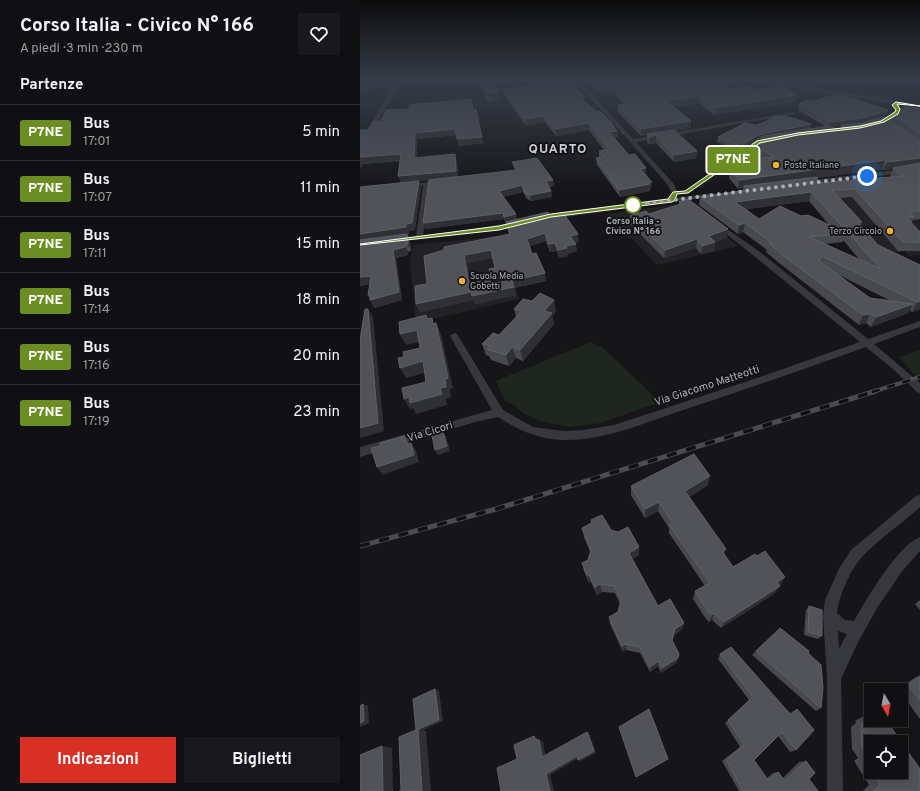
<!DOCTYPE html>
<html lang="it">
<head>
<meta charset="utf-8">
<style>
	:root { --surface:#101012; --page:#19191b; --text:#f1f3f6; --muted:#9c9d9f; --line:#303032; --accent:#d93025 }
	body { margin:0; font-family:Overpass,sans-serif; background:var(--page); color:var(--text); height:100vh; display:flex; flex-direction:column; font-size:15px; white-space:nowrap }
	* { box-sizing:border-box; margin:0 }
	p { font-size:13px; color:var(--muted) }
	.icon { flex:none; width:22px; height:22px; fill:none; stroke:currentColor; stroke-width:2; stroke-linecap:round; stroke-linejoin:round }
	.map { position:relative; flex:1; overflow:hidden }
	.drawer { display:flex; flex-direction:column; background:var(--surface); width:360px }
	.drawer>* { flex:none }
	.badge { padding:0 8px; border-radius:3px; font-size:14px; line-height:26px }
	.needle { width:26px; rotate:170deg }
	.fabs { position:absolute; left:504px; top:683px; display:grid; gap:8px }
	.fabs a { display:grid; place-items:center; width:44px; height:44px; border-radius:0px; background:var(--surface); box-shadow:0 2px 10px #0003,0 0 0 1px var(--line); font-size:20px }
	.you { position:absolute; width:20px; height:20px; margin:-10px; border:3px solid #fff; border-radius:50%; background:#1a73e8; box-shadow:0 0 0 6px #1a73e833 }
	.map>.badge { position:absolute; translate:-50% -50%; box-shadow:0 0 0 2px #fff }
	h2 { padding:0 20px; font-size:15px; line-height:36px }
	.round { display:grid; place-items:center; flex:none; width:42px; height:42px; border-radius:0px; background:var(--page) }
	.overview { display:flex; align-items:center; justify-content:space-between; height:68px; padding:0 20px }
	h1 { font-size:19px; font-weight:700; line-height:30px }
	.button { display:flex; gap:8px; margin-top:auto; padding:8px 20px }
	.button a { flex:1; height:46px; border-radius:0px; background:var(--accent); color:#fff; font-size:16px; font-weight:700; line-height:46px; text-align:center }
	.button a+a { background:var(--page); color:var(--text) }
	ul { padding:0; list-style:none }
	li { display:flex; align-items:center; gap:12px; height:56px; padding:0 20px; border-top:1px solid var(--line) }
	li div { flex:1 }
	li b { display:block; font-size:15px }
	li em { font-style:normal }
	li .badge { min-width:44px; font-weight:700; text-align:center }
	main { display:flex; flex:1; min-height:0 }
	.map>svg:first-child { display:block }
	.built { fill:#222225 }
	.green { fill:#1e261f }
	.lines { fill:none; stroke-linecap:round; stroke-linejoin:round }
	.minor { fill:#37383d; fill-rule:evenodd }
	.rail-far1-casing { stroke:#4a4c52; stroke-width:4 }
	.rail-casing { stroke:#4a4c52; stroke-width:5 }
	.rail-far1 { stroke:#111113; stroke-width:2.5; stroke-dasharray:8; stroke-linecap:butt }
	.rail { stroke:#111113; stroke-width:3.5; stroke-dasharray:10; stroke-linecap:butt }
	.wall { fill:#47494d; fill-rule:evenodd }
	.shaded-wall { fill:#2f3033 }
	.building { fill:#525359; stroke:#5f6168; fill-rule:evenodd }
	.line { fill:#6b8e23; stroke:#fff }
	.walk { stroke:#a8adb8; stroke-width:4; stroke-dasharray:0 7.2 }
	.poi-dot { fill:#f2b134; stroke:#111113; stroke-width:1.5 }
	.stop-dot { fill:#fff; stroke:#6b8e23; stroke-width:2 }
	.labels { text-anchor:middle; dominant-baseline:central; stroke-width:3.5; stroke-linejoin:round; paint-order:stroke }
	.far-poi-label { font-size:9px; fill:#a8adb8; stroke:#111113; text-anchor:start }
	.far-stop-label { font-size:9px; font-weight:bold; fill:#a8adb8; stroke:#111113 }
	.street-label { font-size:11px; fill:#a8adb8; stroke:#111113 }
	.far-district-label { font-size:13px; font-weight:bold; letter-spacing:1px; fill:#c9ccd4; stroke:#111113 }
</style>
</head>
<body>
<main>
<section class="drawer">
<div class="overview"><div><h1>Corso Italia - Civico N° 166</h1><p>A piedi · 3 min · 230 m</p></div><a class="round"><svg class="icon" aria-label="heart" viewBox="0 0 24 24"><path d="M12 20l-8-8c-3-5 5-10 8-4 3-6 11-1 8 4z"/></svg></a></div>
<h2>Partenze</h2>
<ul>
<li><span class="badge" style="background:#6b8e23;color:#fff">P7NE</span><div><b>Bus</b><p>17:01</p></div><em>5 min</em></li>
<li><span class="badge" style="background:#6b8e23;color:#fff">P7NE</span><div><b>Bus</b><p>17:07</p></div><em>11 min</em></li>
<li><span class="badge" style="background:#6b8e23;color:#fff">P7NE</span><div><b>Bus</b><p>17:11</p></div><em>15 min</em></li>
<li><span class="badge" style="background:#6b8e23;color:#fff">P7NE</span><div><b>Bus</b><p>17:14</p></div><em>18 min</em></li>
<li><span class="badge" style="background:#6b8e23;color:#fff">P7NE</span><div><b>Bus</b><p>17:16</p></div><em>20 min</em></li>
<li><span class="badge" style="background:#6b8e23;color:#fff">P7NE</span><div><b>Bus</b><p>17:19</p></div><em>23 min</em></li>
</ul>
<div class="button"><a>Indicazioni</a><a>Biglietti</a></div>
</section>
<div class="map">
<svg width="560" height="791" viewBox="0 0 560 791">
	<rect width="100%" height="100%" fill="#161618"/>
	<g class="built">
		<path d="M524 177 560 211V255L549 256 545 251 520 254 458 185Z"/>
		<path d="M325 203 378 246 297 265 248 214Z"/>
		<path d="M138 236 159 299 56 323 50 263 53 245Z"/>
	</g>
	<g class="green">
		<path d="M231 342 238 347 241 346 300 402 241 423 210 427 179 421 165 414 152 404 145 401 136 381Z"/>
		<path d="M560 350V381L539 357Z"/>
	</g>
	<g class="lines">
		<g class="minor">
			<path d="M54 80H65L39 85 11 133 6 134 5 133 34 85 0 90V88Z"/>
			<path d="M215 80H219L273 139 433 112 436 114 276 142 313 183 318 193 315 195 312 193 308 185Z"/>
			<path d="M393 80H403L547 102 560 105V107L538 105H537L540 109V113L537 115 534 113 535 109 532 105 533 104Z"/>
			<path d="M401 140 406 141 329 193 324 192Z"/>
			<path d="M560 167V171L445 185 442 183 445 181Z"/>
			<path d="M81 180 83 181V183L70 185 63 235 102 231 160 221 163 223 160 225 102 235 32 242V238L56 236 63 186 47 188 44 186 45 185Z"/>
			<path d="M352 193 354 194V196L177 221 174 219 177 217Z"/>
			<path d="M357 222 400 252 508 339 560 321V327L514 344 560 383V393L557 392 533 369 506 347C445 369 384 390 323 410 284 423 244 441 203 440 177 439 159 430 138 417L115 422 0 457V447L132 410 90 336 94 333 97 334 143 410 173 427 203 431 223 430 254 425 397 378 500 342 394 256 355 225V223Z"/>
			<path d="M560 495V507C541 524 519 539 502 557 490 570 479 596 477 613L485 620 494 621C506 600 537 546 560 537V551L543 570 517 608 498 642 481 679 483 791H467V678L463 616 465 600 480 567 491 550 556 496ZM478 631 487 634 479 649Z"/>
		</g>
		<defs>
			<path id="rail-far1" d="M512 392 560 377"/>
			<path id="rail" d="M0 546 136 509 516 391"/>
		</defs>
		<use href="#rail-far1" class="rail-far1-casing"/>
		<use href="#rail" class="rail-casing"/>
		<use href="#rail-far1" class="rail-far1"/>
		<use href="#rail" class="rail"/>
	</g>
	<g class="wall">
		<path d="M117 80H132L139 92 141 99 128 101Z"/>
		<path d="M231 80 370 89 396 90 437 95 436 102 354 115 339 103 314 107 331 121 330 128 314 131 337 151 336 158 314 162 296 143 289 144 287 142V135L281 136 258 112V105L265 104 255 94 242 95 232 84Z"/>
		<path d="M143 89 224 101 257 131 258 137 254 138 286 175 291 189H290V191L260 197 237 165 236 158H239V151L244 150 229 130 196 136 185 122 166 126 144 95Z"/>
		<path d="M454 101 528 110 526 115 503 123 529 120 532 113 560 108V219L553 220 551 223 560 232V251H538L492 197 480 198 502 222 500 225 517 244V245L560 265V309L552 312 549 310 548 313 511 327 506 323 499 325 419 263 406 252 407 250 383 232 378 234 339 205 340 197 383 191V188L378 189 369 178 370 169H371L372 166 380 165 381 160 400 158 390 152 392 144 399 139 397 140 384 148 382 147 376 150 357 142 358 137 396 125 451 124 450 129 467 127 438 110 439 104ZM481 126 480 130 470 127ZM522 169 523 170 533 169 530 176 531 177 458 183 457 178ZM449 201 470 226 441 216 399 219 386 209ZM483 240 500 260 465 244 483 242ZM475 273 531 301 510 298Z"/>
		<path d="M113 105V110L123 143 99 146 96 135 57 139V158L97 161 98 177 155 170 152 162 193 180 194 186 188 187 191 191 192 197 171 201 167 199 163 192 143 197 157 219 192 218 219 242 215 243 217 251 208 254V256L199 258 197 251 190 252 186 241 169 246 172 254 186 281 154 288 156 295 115 304 114 300 60 312 56 304 67 284 149 234 146 223 144 219 65 229 63 223 69 180 59 181 61 188 55 230 49 231V234L47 235 50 242 51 251 48 252V255L36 258 42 300 14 308 8 295 10 284 0 286V187L40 183V161L3 164 0 169V130H9ZM133 258 135 268 131 279 110 284 107 263Z"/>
		<path d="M319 202 367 237 355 242 354 251 341 254 336 248 304 258 270 224V216L289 214 319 205Z"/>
		<path d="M154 309 196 311 192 316 194 324 163 361 156 358 149 366 131 360 129 356 126 355 122 344 139 335 156 317Z"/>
		<path d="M348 485 329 497 366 549 364 553 373 567 397 556 425 577 415 593 361 628 352 620 349 622 346 619 333 599 335 591 345 586 309 533V528L298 511 285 518 271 495V486Z"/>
		<path d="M231 520 251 530 279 555 272 559 298 606 324 623 322 629 314 635 312 641 319 654 316 663 301 673 298 666 290 672 280 653 266 650 263 652 250 624 249 617 258 612 260 604 255 593 242 592 237 595 231 582 229 583 224 571 222 563 228 560 230 552 224 537 222 528 231 523Z"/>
		<path d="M560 600V610L555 604Z"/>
		<path d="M449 606 462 636 458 639 444 635 446 610Z"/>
		<path d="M396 651 448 653 461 708 456 711 392 655Z"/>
		<path d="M360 654 430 713 437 709 436 750 430 752 418 736 394 760 407 778 413 773 418 772 423 778 439 762 446 761 449 779 458 791H379L362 761 380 747 365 723 389 700 358 659Z"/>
		<path d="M560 675V719L541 693V690H539L538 689 556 677Z"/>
		<path d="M511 712V720L560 791H503L509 785 494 761 498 758 492 749 491 727 496 723 495 721Z"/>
	</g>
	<g class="shaded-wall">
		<path d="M255 87V94L242 95V88Z"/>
		<path d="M139 92 141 99 131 101 130 93Z"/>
		<path d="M437 95 436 102 354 115 355 108Z"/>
		<path d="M224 96V103L219 97Z"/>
		<path d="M339 96V103L307 108V101Z"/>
		<path d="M116 109 123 143 99 146 97 139Z"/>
		<path d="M528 110 526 115 500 124 481 125V126L468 127 470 122Z"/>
		<path d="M184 116 185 122 166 126 165 119Z"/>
		<path d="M331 121 330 128 281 136V129Z"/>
		<path d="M229 123V130L196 136 195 129Z"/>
		<path d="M451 124 450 129 397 140 384 148 385 143 398 135Z"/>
		<path d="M95 129 97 135 57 139V165L54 158 55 133Z"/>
		<path d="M257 131 258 137 249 139V132Z"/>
		<path d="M296 135V143L289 144V137Z"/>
		<path d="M382 142V147L376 150 377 145Z"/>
		<path d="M337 151 336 158 314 162V155Z"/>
		<path d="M41 154 43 160 3 164 0 169V157Z"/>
		<path d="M95 154 97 161 98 178 59 181 61 188 55 230 49 231V234L47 235 50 242 51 251 48 244 0 242V234L41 183 38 176Z"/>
		<path d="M560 158V166L533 168V169L523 170 527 162Z"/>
		<path d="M525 160 522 169 385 188 384 186 383 188 378 189 379 180Z"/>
		<path d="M286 168V175L280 169Z"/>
		<path d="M193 180 194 186 186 187V181Z"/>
		<path d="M288 182H292L291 189H290V191L260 197 259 190Z"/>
		<path d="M162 185 163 192 141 197 139 191Z"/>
		<path d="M191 191 192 197 171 201 170 195Z"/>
		<path d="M451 192 449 201 374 211 375 202Z"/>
		<path d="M143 213 144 219 65 229 63 223Z"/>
		<path d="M156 214 157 220 146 223 144 217Z"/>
		<path d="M385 223 383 232 378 234 379 225Z"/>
		<path d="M368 229 367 237 348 244 349 236Z"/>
		<path d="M185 233 186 241 168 247 167 239Z"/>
		<path d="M218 234 219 242 211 244 210 236Z"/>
		<path d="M337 239 336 248 304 258 305 250Z"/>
		<path d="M355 242 354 251 341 254 342 246Z"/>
		<path d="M195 243 197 251 190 252 189 244Z"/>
		<path d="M45 244 48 252V255L36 258 42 300 14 308 10 300 33 250Z"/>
		<path d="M216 244 217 251 208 254V256L199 258 198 250 206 246Z"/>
		<path d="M131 250 133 258 107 263 112 292 109 284 104 255Z"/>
		<path d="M185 273 186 281 154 288 156 295 115 304 114 300 60 312 56 304Z"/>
		<path d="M11 276 15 283 0 286V277Z"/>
		<path d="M194 300 196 311 192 316 194 324 163 361 160 350 184 311Z"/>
		<path d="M560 301V309L552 312 557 302Z"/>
		<path d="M553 304 548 313 511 327 516 317Z"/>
		<path d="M8 309 13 317 24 431 1 438 0 436V428Z"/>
		<path d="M510 314 506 323 499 325 503 315Z"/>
		<path d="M76 323 81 334 93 388 90 389 91 397 86 399 87 405 56 414 53 408 50 409 44 399 80 388Z"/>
		<path d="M57 330 62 341 46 345 40 334Z"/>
		<path d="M152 347 156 358 149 366 146 355Z"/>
		<path d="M63 361 68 372 46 378 40 368Z"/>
		<path d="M83 432 86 437 90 451 78 455 75 450Z"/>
		<path d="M44 436 49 444H48Z"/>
		<path d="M51 443 56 451 59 462 23 475 17 467Z"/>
		<path d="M350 476 348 485 323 500 325 491Z"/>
		<path d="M299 502 298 511 285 518V509Z"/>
		<path d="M279 547V555L269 561V553Z"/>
		<path d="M227 575H229L231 582 229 583Z"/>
		<path d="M425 577 420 585 412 590 417 582Z"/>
		<path d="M240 584 242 592 237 595 235 587Z"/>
		<path d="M420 586 415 593 361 628 364 622Z"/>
		<path d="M354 613 352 620 349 622 352 615Z"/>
		<path d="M324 623 322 629 314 635 311 646 315 629Z"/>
		<path d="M266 644V650L263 652 262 646Z"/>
		<path d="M318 658 316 663 301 673 302 668Z"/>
		<path d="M299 661 298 666 290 672V667Z"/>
		<path d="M75 689 79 691 83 721 63 730 66 731 71 791H62L56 730Z"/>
		<path d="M3 704 8 706 9 723 0 727V723Z"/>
		<path d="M227 732 230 735 236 753 220 761 218 760Z"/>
		<path d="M174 736 183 742 186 759 182 757Z"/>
		<path d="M22 746 32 748 33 791H23Z"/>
		<path d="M217 756 219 758 190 775 194 791H190L186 774Z"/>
	</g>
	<g class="building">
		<path d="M120 80H132L139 92 127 93Z"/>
		<path d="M233 80H356L370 89 390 86 396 90 423 86 437 95 355 108 339 96 307 101 331 121 281 129 258 105 271 103 255 87 242 88Z"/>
		<path d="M209 81 224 96 219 97 237 112 240 111 251 122 257 131 249 132 269 155 275 154 286 168 280 169 292 182H288L290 184 259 190 236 158 244 157 239 151 249 149 229 123 195 129 184 116 165 119 143 89Z"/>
		<path d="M478 94 528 110 502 118 470 122 439 104 446 100 454 101Z"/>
		<path d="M111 99 113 110 116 109 122 137 97 139 95 129 55 133 54 158 95 154 96 171 38 176 41 154 0 157V130H9L13 122 21 121 26 110 49 109V105Z"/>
		<path d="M545 107 560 108V133L532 113Z"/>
		<path d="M416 116 429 117 451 124 398 135 385 143 382 142 377 145 358 137 385 123 396 125 403 123Z"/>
		<path d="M524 117 560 141V158L527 162 525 160 379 180 370 169H374L372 166 385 164 381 160 414 157 392 144 403 136 469 126 483 131 485 127 481 125 503 123Z"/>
		<path d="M314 130 337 151 314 155 296 135 289 137 287 134Z"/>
		<path d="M177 158 193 180 186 181 191 191 170 195 165 193 162 185 139 191 156 214 144 217 143 213 63 223 69 180 157 170 152 162Z"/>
		<path d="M560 163V211H549L554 217H546L560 232V242H543L495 189 472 190 502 222H498L517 244H516L560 265V301L557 302 462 256 459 261 510 298 553 304 516 317 510 314 503 315 421 254 409 243H412L385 223 379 225 340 197 387 190 384 186 457 177 458 183 543 176 533 168ZM451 192 521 269 449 237 486 233 448 215 441 216 420 206 399 219 375 202Z"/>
		<path d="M59 181 52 223 46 224V227L0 234V187Z"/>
		<path d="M328 199 368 229 349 236 355 242 342 246 337 239 305 250 270 216 286 211 289 214 321 204 319 202Z"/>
		<path d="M188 212 192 218 204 214 218 234 210 236 216 244 206 246 207 248 198 250 195 243 189 244 185 233 167 239 172 254 176 253 185 273 152 281 154 287 112 296 111 292 56 304 55 286 67 284 64 256 84 250V247L150 234 146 222ZM131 250 135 268 129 269 131 279 109 284 104 255Z"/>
		<path d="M47 234 48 244H45V247L33 250 39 292 10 300V295H8L11 276 0 277V240Z"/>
		<path d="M180 293 194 300 184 311 192 313 160 350 152 347 146 355 127 349 130 346 122 344 133 333 139 335 162 311 154 309 163 299 172 301Z"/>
		<path d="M5 309H8L18 423 0 428V340Z"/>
		<path d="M66 315 67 319 72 318 73 324 76 323 88 378 85 379 86 387 80 388 82 394 50 403 49 397 44 399 42 388 66 382 63 361 40 368 38 358 44 357 43 352 60 348 57 330 40 334 39 322Z"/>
		<path d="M83 432 87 446 75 450 72 436Z"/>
		<path d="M44 436 48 444 51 443 54 455 17 467 11 448 20 446V443Z"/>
		<path d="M334 454 350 476 325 491 366 549 362 551 373 567 395 554 397 556 405 551 425 577 417 582 420 586 364 622 354 613 352 615 348 612 335 591 350 583 309 525 313 523 299 502 285 509 271 486Z"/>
		<path d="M242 515 251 530 258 532 268 527 279 547 269 553 298 606 310 599 324 623 315 629 312 640 319 654 318 658 302 668 299 661 290 667 280 647 266 644 262 646 249 617 258 612 261 600 254 586 240 584 235 587 229 575H227L222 563 228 560 231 550 222 528 232 523 231 520Z"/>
		<path d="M449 606 462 610V636L448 632Z"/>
		<path d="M420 628 449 651 448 653 461 665 463 688 461 708 396 651Z"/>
		<path d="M371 647 431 715 437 709 454 730 436 750 422 732 394 760 408 780 418 772 425 781 446 761 455 773 449 779 458 791H383L366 760 384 745 368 720 393 697 360 654Z"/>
		<path d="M560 677V700L548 685Z"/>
		<path d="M75 689 79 720 56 730 53 699Z"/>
		<path d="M3 704 4 721 0 723V706Z"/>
		<path d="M289 709 308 759 276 777 259 727Z"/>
		<path d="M511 714V720H526L560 769V791H513L520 785 511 772H541V742H511V772L503 759 507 757 502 747 501 724 506 720 504 717Z"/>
		<path d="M58 729 62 791H39L41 790 39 737Z"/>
		<path d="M227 732 234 751 218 760 217 756 186 774 190 791H141L137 768 157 759 154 745 174 736 176 740H179L182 757Z"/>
		<path d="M22 746 23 791H0V755Z"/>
	</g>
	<linearGradient id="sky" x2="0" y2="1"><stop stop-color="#0c0c0d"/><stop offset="0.42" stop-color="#363c48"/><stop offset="1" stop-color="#363c48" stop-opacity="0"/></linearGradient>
	<rect width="560" height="191" fill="url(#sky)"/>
	<path class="line" d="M536 102 560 106 537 104 540 109 538 114 524 122 500 128 438 135 400 143 328 193 317 194 315 200 312 202 191 217 139 230 0 245V244L139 226 191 214 308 199 313 192 325 191 397 141 438 133 500 126 521 121 535 112 536 110 532 105Z"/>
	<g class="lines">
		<path class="walk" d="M273 205 507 176"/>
	</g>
	<g class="poi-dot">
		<circle cx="416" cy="165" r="4"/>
		<circle cx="530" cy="231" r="4"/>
		<circle cx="102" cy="281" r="4"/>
	</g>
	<circle class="stop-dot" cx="273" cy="205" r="8"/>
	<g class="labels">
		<g class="far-poi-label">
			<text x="424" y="165">Poste Italiane</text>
			<text x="522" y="231" text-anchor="end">Terzo Circolo</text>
			<text x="110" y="276">Scuola Media<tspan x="110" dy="10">Gobetti</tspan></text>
		</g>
		<g class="far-stop-label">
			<text x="273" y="221">Corso Italia -<tspan x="273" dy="10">Civico N° 166</tspan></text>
		</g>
		<g class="street-label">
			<text transform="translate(347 386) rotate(-18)">Via Giacomo Matteotti</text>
			<text transform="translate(70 432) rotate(-17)">Via Cicori</text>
		</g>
		<g class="far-district-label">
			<text x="198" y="150">QUARTO</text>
		</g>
	</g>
</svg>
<div class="fabs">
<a><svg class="needle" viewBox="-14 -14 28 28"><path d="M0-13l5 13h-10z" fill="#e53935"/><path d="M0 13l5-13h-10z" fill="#9c9d9f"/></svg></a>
<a><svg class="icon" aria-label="locate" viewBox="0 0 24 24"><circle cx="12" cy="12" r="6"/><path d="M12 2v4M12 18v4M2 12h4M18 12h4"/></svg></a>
</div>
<div class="you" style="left:507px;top:176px"></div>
<b class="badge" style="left:373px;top:160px;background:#6b8e23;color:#fff">P7NE</b>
</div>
</main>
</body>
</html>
